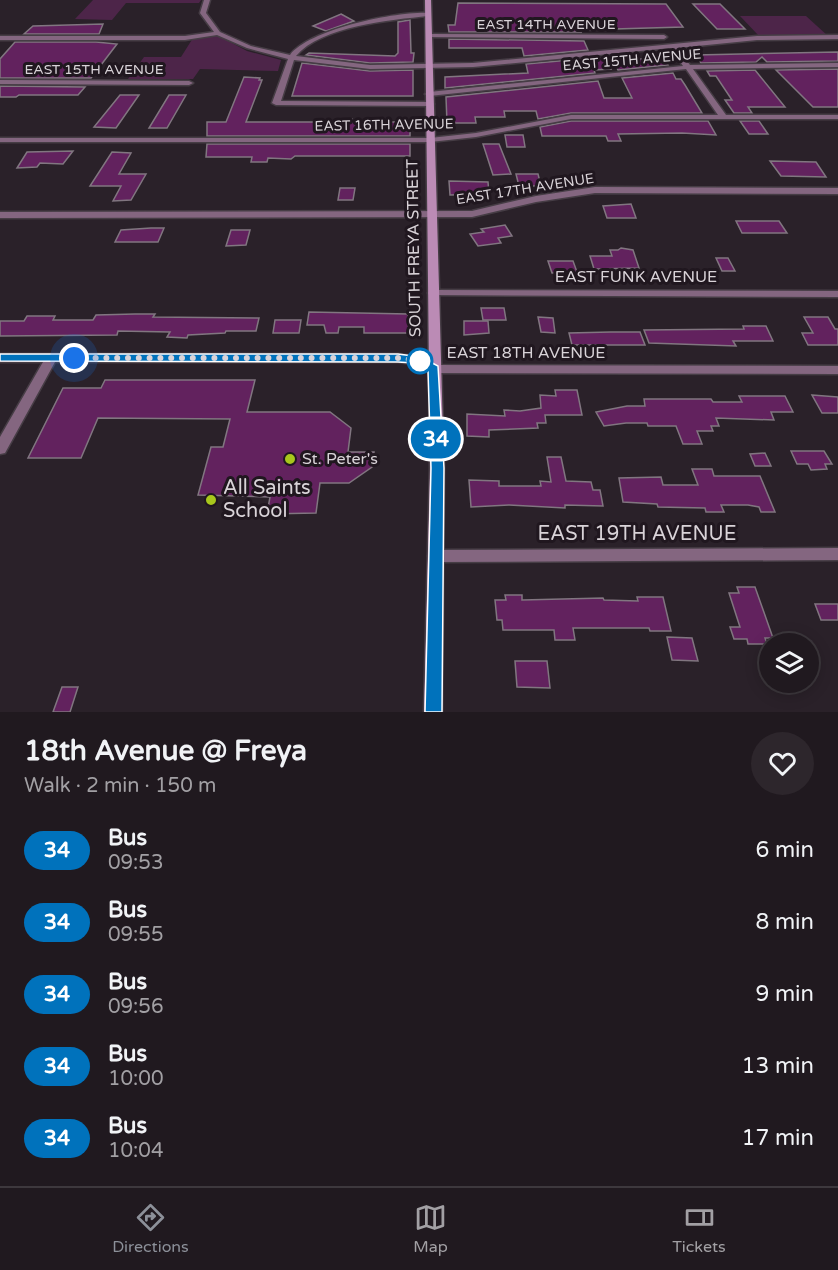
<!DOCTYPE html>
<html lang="en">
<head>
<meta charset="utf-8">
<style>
	:root { --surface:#20191f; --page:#2d262c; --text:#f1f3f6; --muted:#a2a0a4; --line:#3d383d; --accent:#8c9099 }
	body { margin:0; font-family:"Varela Round",sans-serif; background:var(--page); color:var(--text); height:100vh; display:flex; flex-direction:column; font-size:22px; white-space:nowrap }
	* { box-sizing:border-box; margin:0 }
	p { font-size:20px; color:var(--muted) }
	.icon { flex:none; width:33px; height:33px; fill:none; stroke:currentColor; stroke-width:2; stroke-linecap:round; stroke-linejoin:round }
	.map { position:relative; height:712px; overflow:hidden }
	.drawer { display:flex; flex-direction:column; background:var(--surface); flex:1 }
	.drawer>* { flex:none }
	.badge { padding:0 12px; border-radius:20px; font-size:21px; line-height:39px }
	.tools { position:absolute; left:759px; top:633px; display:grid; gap:12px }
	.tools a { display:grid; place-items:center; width:60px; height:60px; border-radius:50%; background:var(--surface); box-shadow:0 3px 15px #0003,0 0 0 2px var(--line); font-size:30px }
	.you { position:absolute; width:30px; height:30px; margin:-15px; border:4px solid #fff; border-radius:50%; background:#1a73e8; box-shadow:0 0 0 9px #1a73e833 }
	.map>.badge { position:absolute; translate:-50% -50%; box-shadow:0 0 0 3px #fff }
	.round { display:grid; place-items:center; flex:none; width:63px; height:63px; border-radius:32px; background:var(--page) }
	.head { display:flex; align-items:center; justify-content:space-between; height:102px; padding:0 24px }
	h1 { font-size:28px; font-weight:700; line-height:45px }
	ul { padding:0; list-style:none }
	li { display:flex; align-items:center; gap:18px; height:72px; padding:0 24px }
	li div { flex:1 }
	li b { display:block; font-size:22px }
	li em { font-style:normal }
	li .badge { min-width:66px; font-weight:700; text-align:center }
	.dock { display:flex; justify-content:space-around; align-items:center; height:84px; border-top:2px solid var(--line); background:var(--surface); font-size:16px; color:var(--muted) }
	.dock a { display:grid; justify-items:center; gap:3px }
	.dock .selected { color:var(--accent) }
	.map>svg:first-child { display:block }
	.green { fill:#4d2549 }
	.building { fill:#62225e; stroke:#817680; stroke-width:1.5 }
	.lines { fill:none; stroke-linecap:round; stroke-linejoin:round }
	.minor-casing { stroke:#463d45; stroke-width:3 }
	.secondary-casing { stroke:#463d45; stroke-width:3 }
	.minor { fill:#846680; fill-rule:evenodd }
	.secondary { fill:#bb8bb5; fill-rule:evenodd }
	.line { fill:#0072bc; stroke:#fff; stroke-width:1.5 }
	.walk { stroke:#d9d3d8; stroke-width:6; stroke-dasharray:0 10.8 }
	.stop-dot { fill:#fff; stroke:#0072bc; stroke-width:3 }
	.poi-dot { fill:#a8c71c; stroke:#20171f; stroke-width:2 }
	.labels { text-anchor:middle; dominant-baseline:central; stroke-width:6; stroke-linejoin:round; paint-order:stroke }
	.far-street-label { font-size:14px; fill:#d9d3d8; stroke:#20171f }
	.street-label { font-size:16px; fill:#d9d3d8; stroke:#20171f }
	.poi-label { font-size:16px; fill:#d9d3d8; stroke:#20171f; text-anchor:start }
	.near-poi-label { font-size:20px; fill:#d9d3d8; stroke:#20171f; text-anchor:start }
	.near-street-label { font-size:20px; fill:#d9d3d8; stroke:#20171f }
</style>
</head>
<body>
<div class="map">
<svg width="838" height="712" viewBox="0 0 838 712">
	<rect width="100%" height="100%" fill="#2a2129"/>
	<g class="green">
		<path d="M93 0H201L199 3H126L112 20 75 19Z"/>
		<path d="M740 16H806L828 36H759Z"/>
		<path d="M215 34 247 51 281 60 278 71 200 69 193 79H128L144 57H181L193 38Z"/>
	</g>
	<g class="building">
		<path d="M458 3 666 4 683 27 580 30 581 32H449L448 25H455Z"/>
		<path d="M693 4H720L745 29H717Z"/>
		<path d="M341 14 354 21 326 31 313 26Z"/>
		<path d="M410 20 411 53H414L413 62 370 63 306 55 309 53 395 56 398 53V22Z"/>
		<path d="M103 24 99 34H24L33 26Z"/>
		<path d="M449 39 584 41 588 50 524 56 522 48H449Z"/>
		<path d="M15 42H96L117 44 91 78H0V59Z"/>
		<path d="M838 52V61L767 62 762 57 756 62 701 63 696 55Z"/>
		<path d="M592 58H606L611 69 594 70 595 73 445 88V77L528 73 526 64Z"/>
		<path d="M634 59H664L668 65 618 70 614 62H636Z"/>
		<path d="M302 63 370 71 413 70V96H292Z"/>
		<path d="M838 69V107H813L776 70Z"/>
		<path d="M755 70 785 107H748L752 113H734L725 100H732L716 76H710L707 71Z"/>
		<path d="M673 73 676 79H681L685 85 702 113H571L538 119 536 111H504L505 117H475L476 123H447L446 97 598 81 604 98H632L622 78Z"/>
		<path d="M244 77 260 78 259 80H262L246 122H339L340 119H352V122H410V136H207V122H226Z"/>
		<path d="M0 86 85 87 78 95H19L16 97H0Z"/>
		<path d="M120 95H139L116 128 94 127Z"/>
		<path d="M169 95H186L167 128H149Z"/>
		<path d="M571 121H708L716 135 682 133 618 134 621 141H608L606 136H542L540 127Z"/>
		<path d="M740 121H759L768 134H749Z"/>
		<path d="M505 135H523L525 147H507Z"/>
		<path d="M207 144H410V156H295L291 159 268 158 267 162H251L252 157H206Z"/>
		<path d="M483 144H499L511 174 493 175Z"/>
		<path d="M73 151 63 164 40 163 37 167 17 168 27 152Z"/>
		<path d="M112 152 131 153 119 174H146L131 200 113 201 121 186H90Z"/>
		<path d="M770 161 816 162 826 177 781 176Z"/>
		<path d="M516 174H538L541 186H519Z"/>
		<path d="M449 181 488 182 489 194 450 195Z"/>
		<path d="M340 188H355L353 200H338Z"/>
		<path d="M631 204 636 218H607L603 206Z"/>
		<path d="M736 221H779L787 233H742Z"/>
		<path d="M505 225 512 236 498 238 501 243 478 246 470 234 484 232 481 229Z"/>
		<path d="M151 228H164L158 242H115L121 230Z"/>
		<path d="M231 230H250L246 245 226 246Z"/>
		<path d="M621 248 633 250 639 268 594 269 590 256H612L610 250H618Z"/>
		<path d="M716 258H728L735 271H722Z"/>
		<path d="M548 261H573L577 272 552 273Z"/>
		<path d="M481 308H504L506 320H483Z"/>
		<path d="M309 312 408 314 409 333H364V327H339L338 333H326L324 325H307Z"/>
		<path d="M135 314H155L153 317 259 318 256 331H226L225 333 188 335 187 338 167 337 170 332 118 331 117 335 0 336V321H24L27 316H55L53 320H93L96 315Z"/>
		<path d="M538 317 553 318 555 333 541 332Z"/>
		<path d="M804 317H828L835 329H838V345H808L802 333H813Z"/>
		<path d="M275 320H301L299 333H273Z"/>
		<path d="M464 321H488L489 333 464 335Z"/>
		<path d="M743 326H766L773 341H733L736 346 649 343 644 330 744 329Z"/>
		<path d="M611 332H640L645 345H572L569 333Z"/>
		<path d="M105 380H255L247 412H330L351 428 348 452H374L372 467 349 483H320L316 513 267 514 270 497 198 495 211 447H223L230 419 98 418 81 458H28L63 388H101Z"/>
		<path d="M555 390H577L582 415H545L546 423H537L538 428 489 430V437L467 436V414L505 416 504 410 520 411 541 408 540 395 556 396Z"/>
		<path d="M812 395 838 397V413H822Z"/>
		<path d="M739 396H785L793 412H771L774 420 716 418 719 426H711L713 431H697L702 444H683L676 426H648L647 423H626L604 426 596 412 627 406H645L644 399H711L713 402H742Z"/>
		<path d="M791 451H824L832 464H825L827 469 811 470 808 464H797Z"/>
		<path d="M765 453 771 466H755L750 454Z"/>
		<path d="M547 457H561L566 481 591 482 593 490H600L603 506 565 505V508L509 505 471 507 469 480 499 481V486H541L540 481 551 482Z"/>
		<path d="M692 469H712L714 476H760L775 512H761L759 507 748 505H721L724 512H706L705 508 658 507 657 504 623 502 619 478 661 477 663 485H698Z"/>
		<path d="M737 587H755L773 638H765L767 644H748L747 639H734L730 627H740L729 593H739Z"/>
		<path d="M505 595H522V600L603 598 604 600 638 601 637 597H663L671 631H650L649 628H573L575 640H555L554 630H503L502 620H497L495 600H506Z"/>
		<path d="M815 604H838V620H821Z"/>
		<path d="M667 637 692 638 698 661 672 660Z"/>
		<path d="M515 661H547L550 688 517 687Z"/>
		<path d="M62 687H78L70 712H53Z"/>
	</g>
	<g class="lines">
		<defs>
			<g id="minor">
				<path d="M204 0H210L206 13 220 32 251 46 290 55C310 29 397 11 430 13L428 16C391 20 321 26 296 56L370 65 473 63 757 36 838 35V39L757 40 677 48 690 65 838 63V67L693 69 726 115H838V119H571L476 137 430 142H0V138H430L476 133 571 115H718L686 69 429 96 425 94 429 92 683 66 671 48 473 67 370 69 294 60 281 101 430 102 434 104 430 106 276 105 272 103 288 59 247 48 217 35 185 40H0V36H185L214 32 200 13Z"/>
				<path d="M428 34 664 35 667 37 664 39 426 37V35Z"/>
				<path d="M0 80 189 81 193 83 189 85 0 84Z"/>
				<path d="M595 187 838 188V194L595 193 536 202 472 217 0 218V212L472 211 536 196Z"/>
				<path d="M433 290 838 291V297L429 295 428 293 429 291Z"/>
				<path d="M0 354H398L421 357 436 365 838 366V374L434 373 414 364 398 362H55L5 453 0 454V437L43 362H0Z"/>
				<path d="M838 548V560L436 562 431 561 428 556 431 551 436 550Z"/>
			</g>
			<path id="secondary" d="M425 0H431L444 468 442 712H424L430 468Z"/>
		</defs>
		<use href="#minor" class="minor-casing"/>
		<use href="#secondary" class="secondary-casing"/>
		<use href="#minor" class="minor"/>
		<use href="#secondary" class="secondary"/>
	</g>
	<path class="line" d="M0 354H398L421 357 438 366 444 468 442 712H425L431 468 428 371 414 363 398 362 0 361Z"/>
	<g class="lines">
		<path class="walk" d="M74 358H398L420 361"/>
	</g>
	<circle class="stop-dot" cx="420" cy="361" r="12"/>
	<g class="poi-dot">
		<circle cx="290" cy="459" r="6"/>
		<circle cx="211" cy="500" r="6"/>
	</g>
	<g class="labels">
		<g class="far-street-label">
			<text x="546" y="24">EAST 14TH AVENUE</text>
			<text transform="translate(632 60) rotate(-5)">EAST 15TH AVENUE</text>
			<text x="94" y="69">EAST 15TH AVENUE</text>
			<text transform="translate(384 125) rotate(-1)">EAST 16TH AVENUE</text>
			<text transform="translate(525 189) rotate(-9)">EAST 17TH AVENUE</text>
		</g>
		<g class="street-label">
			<text transform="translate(414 248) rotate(-91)">SOUTH FREYA STREET</text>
			<text x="636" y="277">EAST FUNK AVENUE</text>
			<text x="526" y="353">EAST 18TH AVENUE</text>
		</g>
		<g class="poi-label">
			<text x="302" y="459">St. Peter's</text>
		</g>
		<g class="near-poi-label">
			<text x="223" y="488">All Saints<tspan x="223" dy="23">School</tspan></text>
		</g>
		<g class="near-street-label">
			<text x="637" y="534">EAST 19TH AVENUE</text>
		</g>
	</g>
</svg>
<div class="tools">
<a><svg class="icon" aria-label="layers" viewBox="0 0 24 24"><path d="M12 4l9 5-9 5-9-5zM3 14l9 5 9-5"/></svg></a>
</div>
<div class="you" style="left:74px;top:358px"></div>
<b class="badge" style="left:436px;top:439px;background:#0072bc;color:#fff">34</b>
</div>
<section class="drawer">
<div class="head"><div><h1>18th Avenue @ Freya</h1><p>Walk · 2 min · 150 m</p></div><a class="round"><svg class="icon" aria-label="heart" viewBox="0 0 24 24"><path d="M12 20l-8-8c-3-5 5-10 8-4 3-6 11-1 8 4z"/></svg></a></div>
<ul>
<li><span class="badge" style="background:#0072bc;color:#fff">34</span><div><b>Bus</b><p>09:53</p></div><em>6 min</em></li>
<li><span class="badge" style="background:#0072bc;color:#fff">34</span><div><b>Bus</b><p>09:55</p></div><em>8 min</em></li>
<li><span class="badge" style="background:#0072bc;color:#fff">34</span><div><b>Bus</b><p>09:56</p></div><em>9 min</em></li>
<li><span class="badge" style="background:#0072bc;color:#fff">34</span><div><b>Bus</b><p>10:00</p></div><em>13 min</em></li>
<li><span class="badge" style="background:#0072bc;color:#fff">34</span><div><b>Bus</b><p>10:04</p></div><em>17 min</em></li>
</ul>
</section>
<nav class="dock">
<a class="selected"><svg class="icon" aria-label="directions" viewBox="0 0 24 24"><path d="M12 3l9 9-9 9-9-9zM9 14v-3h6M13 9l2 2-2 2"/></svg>Directions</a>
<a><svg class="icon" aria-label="map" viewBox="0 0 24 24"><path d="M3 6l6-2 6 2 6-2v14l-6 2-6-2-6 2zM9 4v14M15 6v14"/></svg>Map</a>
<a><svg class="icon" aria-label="tickets" viewBox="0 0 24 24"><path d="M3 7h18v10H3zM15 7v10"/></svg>Tickets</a>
</nav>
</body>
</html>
